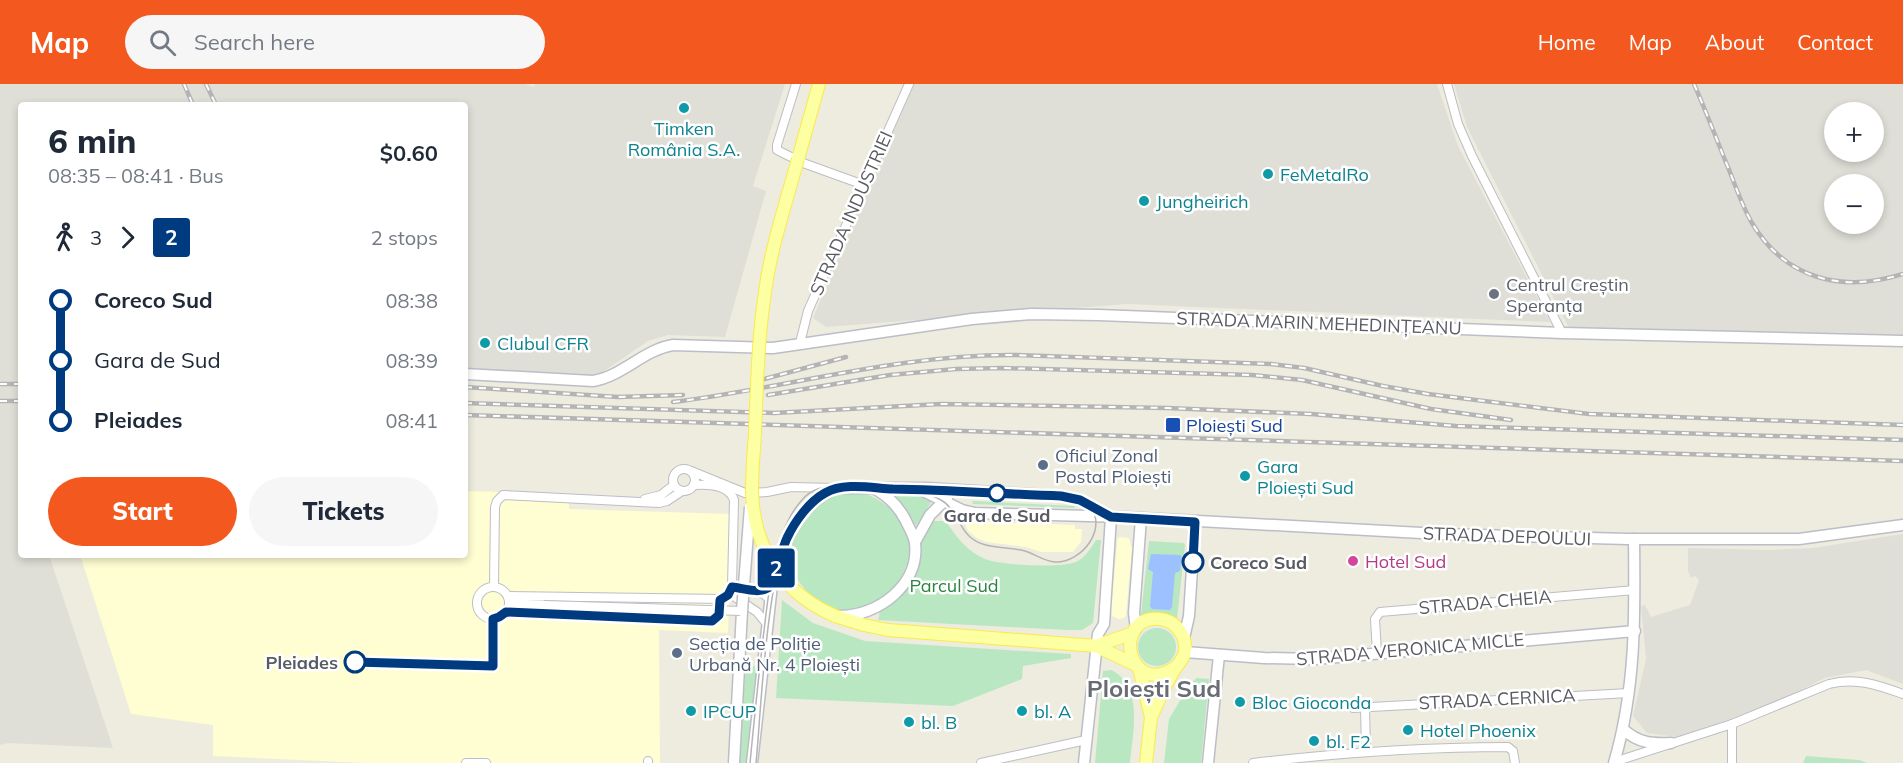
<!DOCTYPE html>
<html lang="en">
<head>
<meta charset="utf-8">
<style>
	:root { --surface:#fff; --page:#f6f6f7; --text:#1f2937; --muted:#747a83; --accent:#f3591f }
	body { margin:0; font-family:Mulish,sans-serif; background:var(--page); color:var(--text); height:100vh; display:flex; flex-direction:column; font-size:22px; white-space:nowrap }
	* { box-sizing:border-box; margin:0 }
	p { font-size:20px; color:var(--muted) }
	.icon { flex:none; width:33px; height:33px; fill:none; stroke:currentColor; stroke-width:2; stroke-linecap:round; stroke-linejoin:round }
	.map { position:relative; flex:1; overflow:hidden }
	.drawer { position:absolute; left:18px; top:18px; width:450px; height:456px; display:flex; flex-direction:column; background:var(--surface); border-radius:6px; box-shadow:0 3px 9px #0003 }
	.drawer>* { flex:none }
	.badge { padding:0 12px; border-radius:4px; font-size:21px; line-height:39px }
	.buttons { position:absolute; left:1824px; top:18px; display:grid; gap:12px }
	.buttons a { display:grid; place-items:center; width:60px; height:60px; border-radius:50%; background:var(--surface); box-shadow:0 3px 9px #0003; font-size:30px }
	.map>.badge { position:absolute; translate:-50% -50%; box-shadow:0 0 0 3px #fff }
	.legs { display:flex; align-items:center; gap:9px; height:66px; padding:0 30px; font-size:20px }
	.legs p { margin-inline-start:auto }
	.summary { display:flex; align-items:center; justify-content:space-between; height:102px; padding:0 30px }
	h1 { font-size:33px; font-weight:800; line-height:45px }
	.action { display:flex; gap:12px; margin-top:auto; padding:12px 30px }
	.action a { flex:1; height:69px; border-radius:36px; background:var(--accent); color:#fff; font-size:24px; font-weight:800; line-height:69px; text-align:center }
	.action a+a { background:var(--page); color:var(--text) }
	ul { padding:0 30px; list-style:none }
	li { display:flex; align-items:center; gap:21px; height:60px; font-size:22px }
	li i { display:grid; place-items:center; width:9px; height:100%; margin:0 8px; background:currentColor }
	li i::after { content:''; width:15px; height:15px; margin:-8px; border:4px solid; border-radius:50%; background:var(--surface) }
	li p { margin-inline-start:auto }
	li:first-child i { background:linear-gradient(#0000 50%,currentColor 0) }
	li:last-child i { background:linear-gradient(currentColor 50%,#0000 0) }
	header { display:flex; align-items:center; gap:36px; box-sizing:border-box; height:84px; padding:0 30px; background:var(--accent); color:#fff }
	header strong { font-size:28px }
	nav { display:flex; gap:33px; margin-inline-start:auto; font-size:21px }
	.search { width:420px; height:54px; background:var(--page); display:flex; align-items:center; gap:15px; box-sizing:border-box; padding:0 21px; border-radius:33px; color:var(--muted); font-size:22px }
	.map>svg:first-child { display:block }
	.commercial { fill:#fffdd2 }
	.industrial { fill:#e0dfd7; fill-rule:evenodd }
	.green { fill:#b9e7c2 }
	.water { fill:#9dc1ff }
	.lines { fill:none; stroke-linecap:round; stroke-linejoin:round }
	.street-casing { stroke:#bdbec5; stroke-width:10 }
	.secondary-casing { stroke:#bcbec7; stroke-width:13 }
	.primary-casing { stroke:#faeb4b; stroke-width:14 }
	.street { stroke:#fff; stroke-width:8 }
	.secondary { stroke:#fff; stroke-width:10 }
	.primary { stroke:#fcffa2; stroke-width:12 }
	.tram { stroke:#b4b4b5; stroke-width:1.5 }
	.rail-casing { stroke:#b4b4b5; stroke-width:4.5 }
	.rail { stroke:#fff; stroke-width:2; stroke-dasharray:7; stroke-linecap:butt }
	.street-bridge-casing { stroke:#bdbec5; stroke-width:10; stroke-linecap:butt }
	.secondary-bridge-casing { stroke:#bcbec7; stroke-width:13; stroke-linecap:butt }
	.primary-bridge-casing { stroke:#faeb4b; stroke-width:14; stroke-linecap:butt }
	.street-bridge { stroke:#fff; stroke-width:8 }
	.secondary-bridge { stroke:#fff; stroke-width:10 }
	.primary-bridge { stroke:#fcffa2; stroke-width:12 }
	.line-1-casing { stroke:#fff; stroke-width:14 }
	.line-1 { stroke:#003b80; stroke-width:9 }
	.culture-dot { fill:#0f9aa8; stroke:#fff; stroke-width:2 }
	.worship-dot { fill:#6b7280; stroke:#fff; stroke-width:2 }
	.transit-dot { fill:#1a4fb4; stroke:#fff; stroke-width:2 }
	.service-dot { fill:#5c6f8a; stroke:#fff; stroke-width:2 }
	.stop-1-dot { fill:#fff; stroke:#003b80; stroke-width:3 }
	.hotel-dot { fill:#d1479c; stroke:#fff; stroke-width:2 }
	.labels { text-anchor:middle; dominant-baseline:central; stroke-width:5; stroke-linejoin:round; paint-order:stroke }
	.culture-label { font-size:18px; fill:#0d838f; stroke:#fff; text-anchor:start }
	.street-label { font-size:18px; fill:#585b62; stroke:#fff }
	.worship-label { font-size:18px; fill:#5b616d; stroke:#fff; text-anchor:start }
	.transit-label { font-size:18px; fill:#164399; stroke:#fff; text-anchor:start }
	.service-label { font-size:18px; fill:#4e5e75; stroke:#fff; text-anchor:start }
	.stop-label { font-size:18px; font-weight:bold; fill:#585b62; stroke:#fff }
	.hotel-label { font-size:18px; fill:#b23c85; stroke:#fff; text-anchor:start }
	.park-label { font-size:18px; fill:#2e8343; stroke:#fff }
	.district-label { font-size:24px; font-weight:bold; fill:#696c74; stroke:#fff }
</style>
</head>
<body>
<header>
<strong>Map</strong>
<div class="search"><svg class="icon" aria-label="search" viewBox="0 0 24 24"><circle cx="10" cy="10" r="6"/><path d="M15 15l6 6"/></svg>Search here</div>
<nav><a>Home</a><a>Map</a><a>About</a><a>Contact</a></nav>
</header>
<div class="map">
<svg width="1903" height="679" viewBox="0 0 1903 679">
	<rect width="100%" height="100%" fill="#edecdf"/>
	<g class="commercial">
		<path d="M465 407 569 410V425L732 430 728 549 659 546 660 679H366L213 672V641L131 630 80 471H465Z"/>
		<path d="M964 437 1075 441V445H1082L1081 458 1073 468H1041L1026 463 986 458 977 454 968 447Z"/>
		<path d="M1120 453 1129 454 1132 465 1126 531 1124 534 1119 535 1112 532 1111 526 1117 461V455Z"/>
	</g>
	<g class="industrial">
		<path d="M0 0H525L534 3 535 0H785L753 102 766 107 725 253 668 251 648 257 597 292 465 287V21H21V471H49L113 664 8 659 0 661Z"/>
		<path d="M912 0H1437L1458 62 1550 238 1127 220 826 243 813 234Z"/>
		<path d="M1454 0H1903V252L1569 244 1467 43ZM1834 28H1874V68H1834ZM1834 100H1874V140H1834Z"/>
		<path d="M1903 450V600L1866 586 1825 594 1786 613 1746 630 1677 653 1647 649 1633 632 1646 575 1641 522 1645 521 1651 533 1690 521 1699 496 1695 492 1691 494 1688 487V464L1769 466 1813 464Z"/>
	</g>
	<g class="green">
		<path d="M861 408C975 449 860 588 798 496 793 488 788 475 789 466 791 449 817 414 833 409 841 407 853 408 861 408Z"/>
		<path d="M895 409 930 412 933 416C926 424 923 434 917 441L912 439 905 423 894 413Z"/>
		<path d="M972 417 1075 422 1074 424 973 420Z"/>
		<path d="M935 437H946C956 453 967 467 985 475 999 481 1065 485 1078 477 1086 472 1091 464 1096 456H1101L1093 539 1082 546H1067L878 536 880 528 894 517 918 467 926 443Z"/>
		<path d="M1149 457 1184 459 1185 461 1177 535 1165 530 1141 531Z"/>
		<path d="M782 516 813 539 865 557 1071 570V574L1023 582 1022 595 953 622 776 614Z"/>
		<circle cx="1157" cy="563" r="19"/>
		<path d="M746 581 758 583 747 679H738Z"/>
		<path d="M1111 586C1144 602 1133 649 1130 679H1095L1103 587Z"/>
		<path d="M1197 594 1209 595 1201 679H1164L1169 635 1190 600Z"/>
		<path d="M1806 672 1859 676 1867 679H1803Z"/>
	</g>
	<path class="water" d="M1151 470 1180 471 1182 473 1180 487 1175 489 1172 523 1170 526 1152 525 1150 522 1153 488 1148 485Z"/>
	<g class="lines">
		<defs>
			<g id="street">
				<path d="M796 0 777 61V66L803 79 864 101"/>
				<path d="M1447 0 1458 40 1472 72 1562 249"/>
				<path d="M800 259 808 227 909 0"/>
				<circle cx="684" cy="396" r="11"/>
				<path d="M691 387 745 409 767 408 791 403 837 404"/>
				<path d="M645 415 661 411 674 401"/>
				<path d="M494 502 495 423 497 417 503 411 659 419 667 417 682 407"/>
				<circle cx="493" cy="519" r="16"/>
				<path d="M732 503 759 507 770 515"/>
				<path d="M729 509 757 528 767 540"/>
				<path d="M508 512 724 515 729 509 732 502 734 416C729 401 708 400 694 401"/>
				<path d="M509 519 544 521"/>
				<path d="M506 528 708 537 716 535 719 531 720 516"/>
				<path d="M1377 569 1375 535 1380 528 1635 506"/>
				<path d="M1365 623 1366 667"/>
				<path d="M1353 624 1629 609"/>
				<path d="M1732 640V679"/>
				<path d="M648 677V679"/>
				<path d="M1614 678 1732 640 1829 600C1856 593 1878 601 1903 610"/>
				<path d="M466 679H486"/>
				<path d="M981 679 1086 656"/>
				<path d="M1253 679C1338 669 1422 663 1508 663L1513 667 1515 679"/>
			</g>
			<g id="secondary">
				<path d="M465 290 593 297C623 292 643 266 673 261L773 264 972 235 1031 230 1099 231 1562 249 1903 257"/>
				<path d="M919 405 962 426 975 429 1124 433 1440 450 1628 455H1799L1903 441"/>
				<path d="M915 458 930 431 947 414"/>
				<path d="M840 532C878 532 920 501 915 459 914 451 909 444 906 437 899 423 887 411 873 404"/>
				<path d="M1136 545 1134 529 1141 434"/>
				<path d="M1184 554 1189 532 1195 438"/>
				<path d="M1185 568 1264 574 1315 575 1635 547"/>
				<path d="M1623 645C1638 659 1652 660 1671 659"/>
				<path d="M734 679 742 527"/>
				<path d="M752 679 772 501C782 462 797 419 838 404H926L1061 412 1080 416 1108 431"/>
				<path d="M1084 679 1098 550 1104 540 1111 433"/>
				<path d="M1208 679 1219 571"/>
				<path d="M1614 679C1636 604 1635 532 1634 455"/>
			</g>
			<g id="primary">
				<path d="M798 75 819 0"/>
				<path d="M835 532 864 541 888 546 1096 562 1136 581"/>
				<path d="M1096 562 1133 549"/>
				<path d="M1139 584 1151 633 1146 679"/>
				<path d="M1151 633C1159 617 1166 598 1176 583 1180 578 1184 574 1185 567 1187 552 1175 536 1160 535 1110 531 1128 616 1176 583"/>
			</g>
		</defs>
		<use href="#street" class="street-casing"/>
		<use href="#secondary" class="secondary-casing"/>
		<use href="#primary" class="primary-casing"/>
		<use href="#street" class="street"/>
		<use href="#secondary" class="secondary"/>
		<use href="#primary" class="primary"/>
		<path class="tram" d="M750 679C754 638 758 597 763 555 768 515 773 447 802 416 812 404 824 403 839 401L1064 407C1072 410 1082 413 1088 420 1110 443 1082 479 1055 478 1045 478 1035 470 1025 467 1007 462 983 466 969 452 959 442 953 422 941 416 913 401 863 405 831 406 822 407 814 410 807 416 766 454 762 621 756 679"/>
		<defs>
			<g id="rail">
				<path d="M184 0 193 21"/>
				<path d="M206 0 216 21"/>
				<path d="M1694 0C1705 25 1715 51 1725 76 1734 97 1741 120 1752 139 1786 196 1843 209 1903 190"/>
				<path d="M753 298 846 273"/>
				<path d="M0 300H21"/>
				<path d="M465 303 618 313 683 311"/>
				<path d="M768 311 890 291 956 285 1003 284 1252 291 1302 296 1431 325 1511 336"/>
				<path d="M0 317H21"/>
				<path d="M673 318C786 304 899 270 1015 271L1271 280 1304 284 1383 302 1428 310 1589 330 1903 341"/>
				<path d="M465 319 774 329 941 320 1167 324 1311 330 1456 342 1903 356"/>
				<path d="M465 331 1903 377"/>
			</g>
		</defs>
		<use href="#rail" class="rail-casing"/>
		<use href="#rail" class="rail"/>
		<defs>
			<path id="street-bridge" d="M544 521 742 527"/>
			<path id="secondary-bridge" d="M742 527 750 423"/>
			<path id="primary-bridge" d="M798 75C786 119 771 163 765 208 758 254 757 302 755 348 753 387 747 419 761 456 774 492 801 517 835 532"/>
		</defs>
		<use href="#street-bridge" class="street-bridge-casing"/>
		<use href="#secondary-bridge" class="secondary-bridge-casing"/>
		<use href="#primary-bridge" class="primary-bridge-casing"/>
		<use href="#street-bridge" class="street-bridge"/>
		<use href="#secondary-bridge" class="secondary-bridge"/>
		<use href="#primary-bridge" class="primary-bridge"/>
	</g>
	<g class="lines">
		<defs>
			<path id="line-1" d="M355 578 493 582V535L499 533 506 528 712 537 719 531 720 516 728 511 732 503C743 504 758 510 768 504 772 502 783 462 787 454 795 437 809 418 825 409 844 398 872 404 893 405 949 406 1005 410 1061 412L1080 416 1111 433 1195 438 1193 478"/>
		</defs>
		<use href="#line-1" class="line-1-casing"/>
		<use href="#line-1" class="line-1"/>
	</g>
	<g class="culture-dot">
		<circle cx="684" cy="24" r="6"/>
		<circle cx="1268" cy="90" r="6"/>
		<circle cx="1144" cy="117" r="6"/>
		<circle cx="485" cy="259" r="6"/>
		<circle cx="1245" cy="392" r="6"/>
		<circle cx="1240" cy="618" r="6"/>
		<circle cx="691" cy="627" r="6"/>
		<circle cx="1022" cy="627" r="6"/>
		<circle cx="909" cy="638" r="6"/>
		<circle cx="1408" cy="646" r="6"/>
		<circle cx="1314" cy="657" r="6"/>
	</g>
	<circle class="worship-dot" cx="1494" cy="210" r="6"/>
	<rect class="transit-dot" x="1165" y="333" width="16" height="16" rx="3"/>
	<g class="service-dot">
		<circle cx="1043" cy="381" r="6"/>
		<circle cx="677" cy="569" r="6"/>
	</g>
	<g class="stop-1-dot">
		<circle cx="997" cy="409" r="8"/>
		<circle cx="1193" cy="478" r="10"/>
		<circle cx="355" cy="578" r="10"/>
	</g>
	<circle class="hotel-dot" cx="1353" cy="477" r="6"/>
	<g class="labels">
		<g class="culture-label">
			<text x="684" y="44" text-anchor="middle">Timken<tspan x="684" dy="21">România S.A.</tspan></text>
			<text x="1280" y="90">FeMetalRo</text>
			<text x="1156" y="117">Jungheirich</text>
			<text x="497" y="259">Clubul CFR</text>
			<text x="1257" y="382">Gara<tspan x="1257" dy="21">Ploiești Sud</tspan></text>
			<text x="1252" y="618">Bloc Gioconda</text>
			<text x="703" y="627">IPCUP</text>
			<text x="1034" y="627">bl. A</text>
			<text x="921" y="638">bl. B</text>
			<text x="1420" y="646">Hotel Phoenix</text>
			<text x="1326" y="657">bl. F2</text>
		</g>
		<g class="street-label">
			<text transform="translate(851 129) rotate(-66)">STRADA INDUSTRIEI</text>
			<text transform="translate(1319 239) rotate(2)">STRADA MARIN MEHEDINȚEANU</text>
			<text transform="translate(1507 452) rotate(2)">STRADA DEPOULUI</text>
			<text transform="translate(1485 518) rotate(-5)">STRADA CHEIA</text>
			<text transform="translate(1410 565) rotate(-5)">STRADA VERONICA MICLE</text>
			<text transform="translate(1497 615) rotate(-3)">STRADA CERNICA</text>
		</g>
		<g class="worship-label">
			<text x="1506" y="200">Centrul Creștin<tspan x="1506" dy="21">Speranța</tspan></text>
		</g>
		<g class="transit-label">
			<text x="1186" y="341">Ploiești Sud</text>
		</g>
		<g class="service-label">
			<text x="1055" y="371">Oficiul Zonal<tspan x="1055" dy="21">Postal Ploiești</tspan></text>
			<text x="689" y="559">Secția de Poliție<tspan x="689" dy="21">Urbană Nr. 4 Ploiești</tspan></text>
		</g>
		<g class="stop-label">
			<text x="997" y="431">Gara de Sud</text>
			<text x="1210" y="478" text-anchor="start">Coreco Sud</text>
			<text x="338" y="578" text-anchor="end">Pleiades</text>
		</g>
		<g class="hotel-label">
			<text x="1365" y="477">Hotel Sud</text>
		</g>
		<g class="park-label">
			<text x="954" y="501">Parcul Sud</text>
		</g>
		<g class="district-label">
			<text x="1154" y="604">Ploiești Sud</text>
		</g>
	</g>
</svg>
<div class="buttons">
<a>+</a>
<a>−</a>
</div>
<b class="badge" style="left:776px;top:484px;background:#003b80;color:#fff">2</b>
<section class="drawer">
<div class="summary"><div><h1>6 min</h1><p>08:35 – 08:41 · Bus</p></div><b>$0.60</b></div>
<div class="legs"><svg class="icon" aria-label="walk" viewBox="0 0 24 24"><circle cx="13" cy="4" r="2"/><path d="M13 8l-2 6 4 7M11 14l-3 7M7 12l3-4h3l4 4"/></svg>3<svg class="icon" aria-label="forward" viewBox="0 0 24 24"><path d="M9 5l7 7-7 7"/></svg><b class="badge" style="background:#003b80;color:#fff">2</b><p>2 stops</p></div>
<ul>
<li><i style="color:#003b80"></i><b>Coreco Sud</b><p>08:38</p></li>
<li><i style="color:#003b80"></i><span>Gara de Sud</span><p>08:39</p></li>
<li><i style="color:#003b80"></i><b>Pleiades</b><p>08:41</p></li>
</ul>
<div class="action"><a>Start</a><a>Tickets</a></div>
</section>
</div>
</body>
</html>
